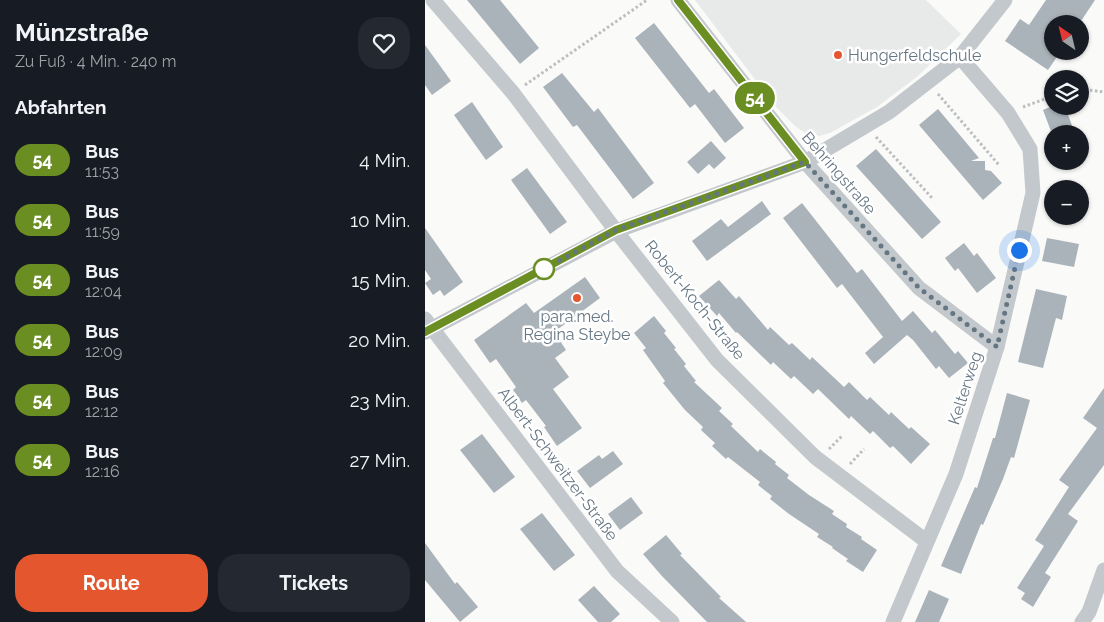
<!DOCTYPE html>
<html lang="de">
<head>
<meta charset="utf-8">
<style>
	:root { --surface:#171b24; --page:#242831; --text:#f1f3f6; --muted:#9ea1a6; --accent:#e4572e }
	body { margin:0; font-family:Raleway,sans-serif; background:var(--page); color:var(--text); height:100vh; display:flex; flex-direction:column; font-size:19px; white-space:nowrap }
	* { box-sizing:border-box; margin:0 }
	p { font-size:16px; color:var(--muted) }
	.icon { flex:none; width:28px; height:28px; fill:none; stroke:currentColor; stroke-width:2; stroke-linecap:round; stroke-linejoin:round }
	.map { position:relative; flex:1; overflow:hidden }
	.details { display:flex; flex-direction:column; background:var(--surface); width:425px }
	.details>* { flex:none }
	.badge { padding:0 10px; border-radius:16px; font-size:18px; line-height:32px }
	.needle { width:32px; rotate:325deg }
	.buttons { position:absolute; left:619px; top:15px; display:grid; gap:10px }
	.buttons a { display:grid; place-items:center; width:45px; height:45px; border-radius:50%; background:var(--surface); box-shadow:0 1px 4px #0004; font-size:25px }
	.you { position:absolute; width:25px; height:25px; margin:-12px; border:4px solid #fff; border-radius:50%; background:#1a73e8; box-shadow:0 0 0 8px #1a73e833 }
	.map>.badge { position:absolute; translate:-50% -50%; box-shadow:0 0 0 2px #fff }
	h2 { padding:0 15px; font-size:19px; line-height:45px }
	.round { display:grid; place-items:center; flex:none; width:52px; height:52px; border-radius:20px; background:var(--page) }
	.head { display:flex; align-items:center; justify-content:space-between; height:85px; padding:0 15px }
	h1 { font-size:24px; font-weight:700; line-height:38px }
	.action { display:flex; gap:10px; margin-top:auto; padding:10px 15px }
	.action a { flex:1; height:58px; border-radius:20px; background:var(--accent); color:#fff; font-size:20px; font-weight:700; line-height:58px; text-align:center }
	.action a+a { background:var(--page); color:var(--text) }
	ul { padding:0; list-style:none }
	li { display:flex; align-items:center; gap:15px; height:60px; padding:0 15px }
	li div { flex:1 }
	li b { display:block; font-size:19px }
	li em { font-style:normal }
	li .badge { min-width:55px; font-weight:700; text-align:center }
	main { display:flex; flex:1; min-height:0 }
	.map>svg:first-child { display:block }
	.built { fill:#e8e9e9 }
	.building { fill:#aab3b9 }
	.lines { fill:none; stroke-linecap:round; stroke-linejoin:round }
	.path { stroke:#bbbfc2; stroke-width:3; stroke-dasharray:2.5 2.5; stroke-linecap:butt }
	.minor { stroke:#c3c8cc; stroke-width:15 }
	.line-casing { stroke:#fff; stroke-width:11 }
	.line { stroke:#6b8e23; stroke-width:8 }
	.walk { stroke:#657683; stroke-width:5; stroke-dasharray:0 9 }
	.poi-dot { fill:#e4572e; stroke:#fff; stroke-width:2 }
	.stop-dot { fill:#fff; stroke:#6b8e23; stroke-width:2.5 }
	.labels { text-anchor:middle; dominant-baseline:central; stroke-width:5; stroke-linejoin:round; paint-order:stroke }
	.poi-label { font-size:16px; fill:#657683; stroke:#fff; text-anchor:start }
	.street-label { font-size:16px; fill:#657683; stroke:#fff }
</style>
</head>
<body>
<main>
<section class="details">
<div class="head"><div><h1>Münzstraße</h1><p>Zu Fuß · 4 Min. · 240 m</p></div><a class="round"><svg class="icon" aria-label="heart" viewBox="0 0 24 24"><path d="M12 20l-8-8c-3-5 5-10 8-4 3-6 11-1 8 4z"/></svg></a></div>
<h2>Abfahrten</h2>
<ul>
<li><span class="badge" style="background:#6b8e23;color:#fff">54</span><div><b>Bus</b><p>11:53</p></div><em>4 Min.</em></li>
<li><span class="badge" style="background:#6b8e23;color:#fff">54</span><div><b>Bus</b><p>11:59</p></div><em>10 Min.</em></li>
<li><span class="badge" style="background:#6b8e23;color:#fff">54</span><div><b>Bus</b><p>12:04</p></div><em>15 Min.</em></li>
<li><span class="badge" style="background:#6b8e23;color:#fff">54</span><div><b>Bus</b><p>12:09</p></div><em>20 Min.</em></li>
<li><span class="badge" style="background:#6b8e23;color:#fff">54</span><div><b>Bus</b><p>12:12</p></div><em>23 Min.</em></li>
<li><span class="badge" style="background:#6b8e23;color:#fff">54</span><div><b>Bus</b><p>12:16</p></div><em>27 Min.</em></li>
</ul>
<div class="action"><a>Route</a><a>Tickets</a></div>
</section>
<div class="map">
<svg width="679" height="622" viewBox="0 0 679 622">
	<rect width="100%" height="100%" fill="#fafaf8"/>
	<path class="built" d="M270 0H501L536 34 493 76 452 107 405 133 394 136 383 135 370 126 351 107Z"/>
	<g class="building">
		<path d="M42 0H75L114 48 95 64Z"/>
		<path d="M621 0H670L654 24H628V51H636L623 70 580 41 595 19 604 25Z"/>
		<path d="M229 23 284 93 289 89 319 128 300 143 270 104 265 108 210 38Z"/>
		<path d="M0 45 26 81 7 95 0 85Z"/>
		<path d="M137 73 169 112 173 108 229 183 208 199 152 125 148 127 118 87Z"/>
		<path d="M47 102 78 147 61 160 29 115Z"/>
		<path d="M627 106H640L650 134H627L618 110Z"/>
		<path d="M513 109 554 158 546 161H560V170L566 171 577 183 558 200 494 125Z"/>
		<path d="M286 141 301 158 289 169 284 164 273 174 262 162Z"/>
		<path d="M451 149 516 222 497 239 431 166Z"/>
		<path d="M102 168 142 222 125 234 86 180Z"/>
		<path d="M337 201 346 214 282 261 267 241 296 219 303 227Z"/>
		<path d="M377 203 432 273 437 269 477 321 488 311 507 333 510 330 530 354 533 351 543 363 524 378 514 366 511 369 488 340 482 335 449 364 440 353 458 337 417 284 412 288 358 218Z"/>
		<path d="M0 228 38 282 19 296 15 290 8 295 0 283 6 279 0 270Z"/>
		<path d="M622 238 654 244 649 267 617 261Z"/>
		<path d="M539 243 549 256 552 253 571 278 552 293 533 268 530 271 520 258Z"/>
		<path d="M160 277 175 298 129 332 141 350 130 358 144 377 128 389 157 428 132 446 119 427 121 426 101 400 97 403 88 390 91 387 71 359 65 363 49 340 101 303 109 313Z"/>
		<path d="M294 280 311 299 314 296 343 330 345 327 364 345 367 343 385 360 387 357 419 387 424 382 442 400 445 397 464 415 466 412 484 429 486 427 505 444 486 464 468 446 465 448 448 431 445 434 426 416 424 419 393 389 388 394 369 376 366 379 348 362 346 365 312 332 311 333 294 313 292 316 274 296Z"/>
		<path d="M611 289 642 296 637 320 631 318 618 368 593 362Z"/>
		<path d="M229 316 241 331 239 333 251 348 249 349 261 364 259 366 271 381 269 382 297 408 294 411 308 424 306 426 333 452 335 449 351 462 350 464 364 475 362 478 384 495 409 511 407 514 422 524 421 527 437 537 436 539 452 550 438 572 421 561 423 559 407 548 408 547 392 537 394 534 364 514 345 499 347 496 333 485 335 482 303 457 301 459 287 446 290 443 276 430 278 427 260 410 238 383 240 381 218 350 221 348 209 333Z"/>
		<path d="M679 388V465L643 514 653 521 620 573 626 577 608 607 596 599 600 593 592 588 619 546 610 540 644 487 634 480 672 428 658 418Z"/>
		<path d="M582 393 605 400 589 458 586 457 578 479 558 525 556 524 536 574 516 566 550 487 552 488 568 438H570Z"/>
		<path d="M57 434 90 477 69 493 35 450Z"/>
		<path d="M188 451 198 464 165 488 152 471 174 455 177 459Z"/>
		<path d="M206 497 218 513 195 530 183 514Z"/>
		<path d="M117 513 150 555 129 571 95 529Z"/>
		<path d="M241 535 257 554 255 555 296 597 294 598 321 622H282L236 575 218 554Z"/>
		<path d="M0 543 30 584 32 582 53 607 35 622 0 580Z"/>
		<path d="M169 586 195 614 186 622H173L153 600Z"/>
		<path d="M504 590 524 599 514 622H490Z"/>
	</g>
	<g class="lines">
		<g class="path">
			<path d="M100 85 222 0"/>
			<path d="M655 89 679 92"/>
			<path d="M513 94 574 165"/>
			<path d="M598 107 628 96"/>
			<path d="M451 137 508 199"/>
			<path d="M404 449 418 435"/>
			<path d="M425 464 439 449"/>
		</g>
		<g class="minor">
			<path d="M8 0 88 93 191 231 292 360 390 457 501 541"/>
			<path d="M253 0 380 162 494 288 572 347"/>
			<path d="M0 319 192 571 247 622"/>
			<path d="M0 332 191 231 380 162 464 112 535 57 580 0"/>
			<path d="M468 622 531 474 572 347 608 193 605 149 583 113 535 57"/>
			<path d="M657 622 664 612 679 570"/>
		</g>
	</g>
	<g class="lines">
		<defs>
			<path id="line" d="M0 332 191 230 380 162 253 0"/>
		</defs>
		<use href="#line" class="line-casing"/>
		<use href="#line" class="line"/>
		<path class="walk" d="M119 269 191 230 380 162 494 288 572 347 594 250"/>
	</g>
	<g class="poi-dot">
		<circle cx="413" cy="55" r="5"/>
		<circle cx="152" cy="298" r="5"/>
	</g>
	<circle class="stop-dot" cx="119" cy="269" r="10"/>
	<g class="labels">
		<g class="poi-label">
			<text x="423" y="55">Hungerfeldschule</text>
			<text x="152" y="316" text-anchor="middle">para.med.<tspan x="152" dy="18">Regina Steybe</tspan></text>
		</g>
		<g class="street-label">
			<text transform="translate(414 173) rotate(49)">Behringstraße</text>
			<text transform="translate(270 300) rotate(51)">Robert-Koch-Straße</text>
			<text transform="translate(540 388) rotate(-72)">Kelterweg</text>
			<text transform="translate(133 464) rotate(53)">Albert-Schweitzer-Straße</text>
		</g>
	</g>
</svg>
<div class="buttons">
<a><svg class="needle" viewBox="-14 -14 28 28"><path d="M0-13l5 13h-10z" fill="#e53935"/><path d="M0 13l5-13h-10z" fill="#9ea1a6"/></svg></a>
<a><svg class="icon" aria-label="layers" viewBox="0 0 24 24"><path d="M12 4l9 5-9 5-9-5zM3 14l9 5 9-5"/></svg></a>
<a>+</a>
<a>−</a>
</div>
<div class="you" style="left:594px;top:250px"></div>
<b class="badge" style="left:330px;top:98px;background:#6b8e23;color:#fff">54</b>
</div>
</main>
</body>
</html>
